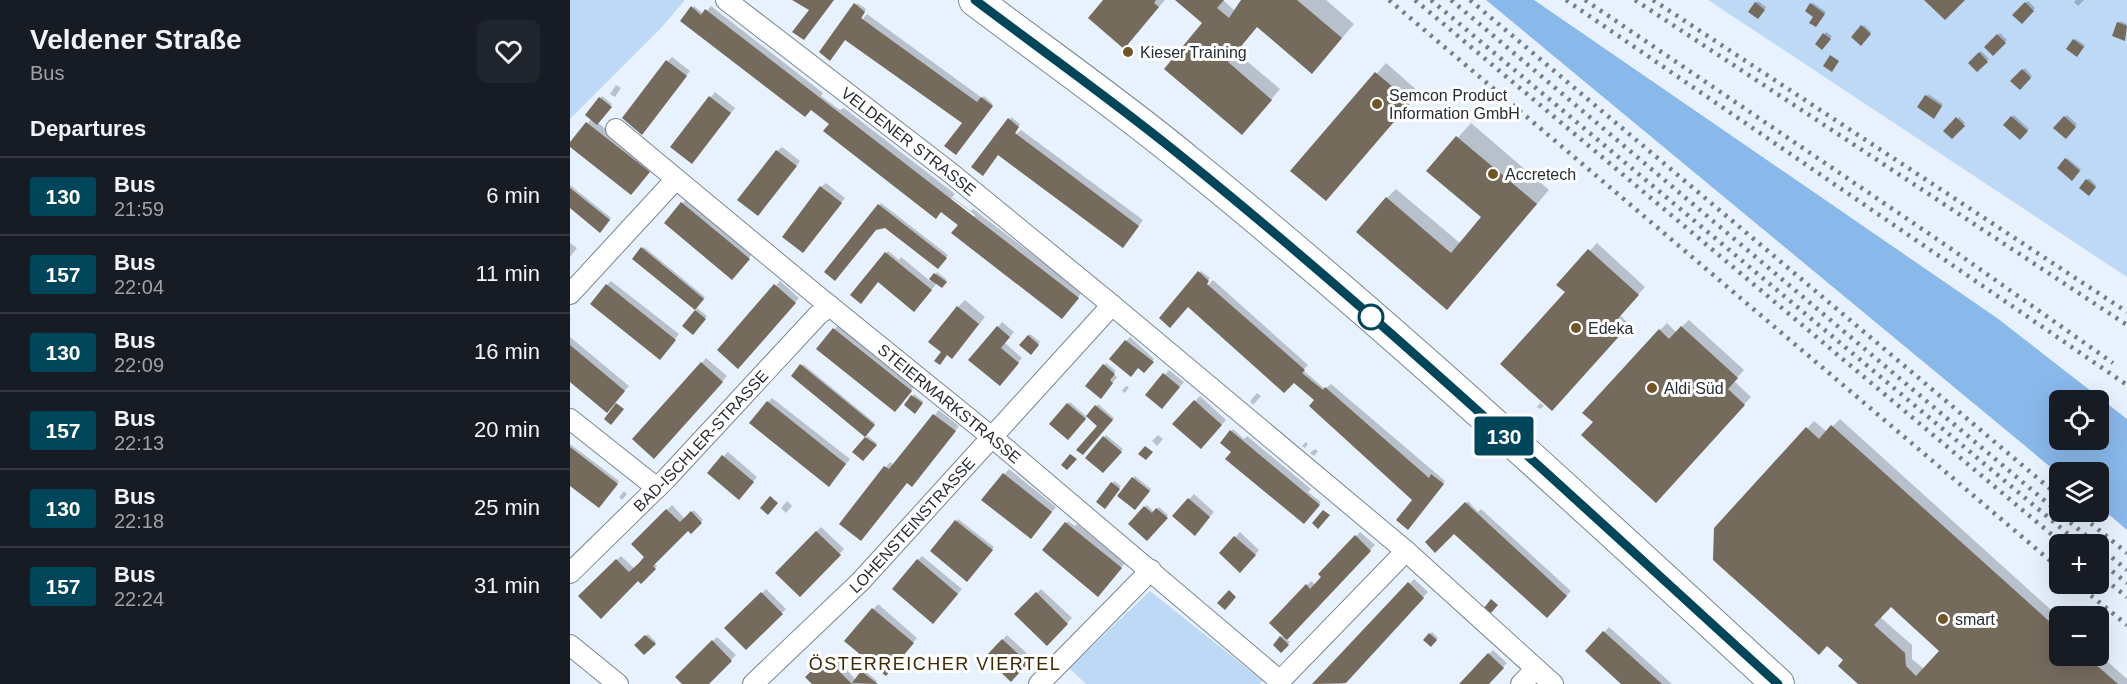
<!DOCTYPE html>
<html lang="en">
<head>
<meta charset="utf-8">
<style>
	:root { --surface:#171b24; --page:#20242c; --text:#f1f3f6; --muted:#9ea1a6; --line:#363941 }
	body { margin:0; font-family:Helvetica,sans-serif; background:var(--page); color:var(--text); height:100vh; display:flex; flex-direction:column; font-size:22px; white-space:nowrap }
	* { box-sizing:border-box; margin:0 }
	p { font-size:20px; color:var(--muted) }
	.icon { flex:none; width:33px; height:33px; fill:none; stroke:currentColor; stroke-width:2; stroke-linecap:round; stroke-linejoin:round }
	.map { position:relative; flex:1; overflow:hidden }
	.side { display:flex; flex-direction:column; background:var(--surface); width:570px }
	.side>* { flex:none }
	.badge { padding:0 12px; border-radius:4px; font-size:21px; line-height:39px }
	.controls { position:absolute; left:1479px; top:390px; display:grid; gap:12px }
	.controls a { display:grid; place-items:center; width:60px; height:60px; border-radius:9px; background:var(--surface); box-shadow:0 6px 24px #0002; font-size:30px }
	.map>.badge { position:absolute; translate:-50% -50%; box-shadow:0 0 0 3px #fff }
	h2 { padding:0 30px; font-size:22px; line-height:54px }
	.round { display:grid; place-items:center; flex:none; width:63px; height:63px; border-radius:9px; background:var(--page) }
	.overview { display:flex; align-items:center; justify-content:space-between; height:102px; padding:0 30px }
	h1 { font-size:28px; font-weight:800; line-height:45px }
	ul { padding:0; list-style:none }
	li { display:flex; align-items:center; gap:18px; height:78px; padding:0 30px; border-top:2px solid var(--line) }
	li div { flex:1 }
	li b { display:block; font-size:22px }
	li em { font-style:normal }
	li .badge { min-width:66px; font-weight:700; text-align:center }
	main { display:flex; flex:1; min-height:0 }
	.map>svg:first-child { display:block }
	.green { fill:#bed9f6 }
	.forest { fill:#89b8eb; fill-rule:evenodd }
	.shadow { fill:#0003; fill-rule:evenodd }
	.building { fill:#756b5d; fill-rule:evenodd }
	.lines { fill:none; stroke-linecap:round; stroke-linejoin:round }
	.minor-casing { stroke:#7a8693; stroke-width:22 }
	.primary-casing { stroke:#7a8693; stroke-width:34 }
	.minor { stroke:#fff; stroke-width:20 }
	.primary { stroke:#fff; stroke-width:32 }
	.rail { stroke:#767e86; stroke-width:4.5; stroke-dasharray:3 6; stroke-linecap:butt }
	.line-casing { stroke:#fff; stroke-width:14 }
	.line { stroke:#00465a; stroke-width:9 }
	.poi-dot { fill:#715428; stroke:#fff; stroke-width:2 }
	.stop-dot { fill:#fff; stroke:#00465a; stroke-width:3 }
	.labels { text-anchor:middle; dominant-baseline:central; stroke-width:6; stroke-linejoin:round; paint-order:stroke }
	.poi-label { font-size:16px; fill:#282d33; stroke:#fff; text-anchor:start }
	.street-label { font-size:16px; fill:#282d33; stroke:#fff }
	.neighbourhood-label { font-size:18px; letter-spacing:1.5px; fill:#3e2802; stroke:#fff }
</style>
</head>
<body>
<main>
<section class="side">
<div class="overview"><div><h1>Veldener Straße</h1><p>Bus</p></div><a class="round"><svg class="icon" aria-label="heart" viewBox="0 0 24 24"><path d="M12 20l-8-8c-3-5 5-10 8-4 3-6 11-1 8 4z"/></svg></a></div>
<h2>Departures</h2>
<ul>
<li><span class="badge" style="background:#00465a;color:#fff">130</span><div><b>Bus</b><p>21:59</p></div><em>6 min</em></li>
<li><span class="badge" style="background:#00465a;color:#fff">157</span><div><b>Bus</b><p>22:04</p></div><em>11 min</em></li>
<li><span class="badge" style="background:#00465a;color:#fff">130</span><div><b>Bus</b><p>22:09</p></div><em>16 min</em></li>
<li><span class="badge" style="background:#00465a;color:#fff">157</span><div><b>Bus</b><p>22:13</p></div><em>20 min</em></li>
<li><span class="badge" style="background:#00465a;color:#fff">130</span><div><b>Bus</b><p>22:18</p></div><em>25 min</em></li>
<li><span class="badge" style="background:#00465a;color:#fff">157</span><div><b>Bus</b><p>22:24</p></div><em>31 min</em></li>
</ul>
</section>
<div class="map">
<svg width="1557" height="684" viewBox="0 0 1557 684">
	<rect width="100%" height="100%" fill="#e7f2fe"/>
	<g class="green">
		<path d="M0 0H115L90 29 0 119Z"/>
		<path d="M1138 0H1557V277Z"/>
		<path d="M580 591 693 681 689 684H516L499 668Z"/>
	</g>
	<path class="forest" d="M916 0H964L1427 318 1557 419V530L1529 506 1528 472 1489 474ZM1490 400H1528V440H1490Z"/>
	<g class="shadow">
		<path d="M535 0H595L563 37Z"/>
		<path d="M608 0H653L664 10 672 0H756L784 24 755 58 688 26 666 52 710 89 681 124 634 23Z"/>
		<path d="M1506 0H1514L1508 6 1504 2Z"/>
		<path d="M1188 1 1196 7 1188 17 1186 3Z"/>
		<path d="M1458 1 1465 8 1452 22 1444 15Z"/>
		<path d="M287 3 296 9 290 22 297 14 412 98 414 96 423 104 387 152 397 118 275 38Z"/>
		<path d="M1243 3 1256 12 1247 24 1241 4Z"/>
		<path d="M124 6 134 14 141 6 253 93 251 96 270 110 274 108 385 194 382 197 401 211 403 209 512 292 496 313 261 123 112 21ZM382 198 405 215 403 218 380 200Z"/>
		<path d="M1550 21 1557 24 1554 39 1548 23Z"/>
		<path d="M1294 25 1301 32 1291 44 1283 37Z"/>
		<path d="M1256 32 1262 36 1254 47 1247 44Z"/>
		<path d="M1430 33 1437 40 1423 54 1416 47Z"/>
		<path d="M1506 39 1515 45 1509 53 1504 40Z"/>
		<path d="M1411 51 1419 59 1407 70 1400 63Z"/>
		<path d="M102 57 120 71 72 133 98 61Z"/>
		<path d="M816 63 849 92 765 190 723 171Z"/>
		<path d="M1455 68 1462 76 1450 88 1442 81Z"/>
		<path d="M46 85 51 88 45 97 40 94Z"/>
		<path d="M145 92 165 108 126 157 102 146Z"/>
		<path d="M1358 94 1373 104 1365 115 1349 106Z"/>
		<path d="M32 96 42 104 27 122 83 167 66 189 0 145 22 118 17 115Z"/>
		<path d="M1444 115 1459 129 1450 138 1435 125Z"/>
		<path d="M1497 115 1507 124 1496 137 1485 128Z"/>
		<path d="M441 117 450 124 444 136 451 130 573 220 557 242 429 153Z"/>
		<path d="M1389 117 1395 123 1382 137 1375 131Z"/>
		<path d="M901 123 979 190 886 298 817 198 826 189 891 244 914 217 858 171Z"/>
		<path d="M212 147 230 161 192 210 207 151Z"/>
		<path d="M1497 158 1511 169 1502 179 1489 167Z"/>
		<path d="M1519 178 1526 185 1519 194 1511 188Z"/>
		<path d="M256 183 275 198 238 246 251 187Z"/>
		<path d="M0 185 41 218 30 231 0 206Z"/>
		<path d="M117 198 183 253 166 274 96 223Z"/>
		<path d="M311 203 378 255 368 267 315 227 306 228 256 272Z"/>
		<path d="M0 243 7 248 0 257Z"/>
		<path d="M1027 243 1075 287 1050 315 1059 324 989 402 997 292 988 285Z"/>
		<path d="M74 247 135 297 126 307 137 316 123 333 114 326 127 310 64 258Z"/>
		<path d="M318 251 329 260 331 257 360 281 367 272 377 280 372 286 367 283 349 305 308 280 283 295Z"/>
		<path d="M631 271 640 278 634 286 636 287 643 280 738 365 733 370 755 389 761 384 875 481 840 526 844 499 751 394 724 381 618 305 591 318Z"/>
		<path d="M41 281 109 334 94 353 37 285Z"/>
		<path d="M210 281 229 298 172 362 149 350Z"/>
		<path d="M395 300 415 317 389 350 373 351 388 307Z"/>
		<path d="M1119 320 1174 370 1164 381 1181 397 1092 494 1025 422 1090 330 1097 323 1106 332Z"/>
		<path d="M432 322 444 332 435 343 452 358 434 380 401 360Z"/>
		<path d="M269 324 345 386 329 406 248 349Z"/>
		<path d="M460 334 470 342 461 353 451 345Z"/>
		<path d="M0 337 59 386 41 406 0 380Z"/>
		<path d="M560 337 584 359 574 371 568 366 556 341Z"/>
		<path d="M136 358 157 376 88 452 132 363Z"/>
		<path d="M536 363 546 371 543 374 547 377 536 392 533 367Z"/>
		<path d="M233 364 305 423 296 435 307 443 293 459 285 452 297 437 223 376Z"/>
		<path d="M599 370 614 382 596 403 577 395Z"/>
		<path d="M556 386 559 387 555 393 552 391Z"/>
		<path d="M687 393 691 396 683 405 680 401Z"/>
		<path d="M344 394 353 401 347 410 336 405Z"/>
		<path d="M630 396 656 420 631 447 604 424Z"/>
		<path d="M202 398 280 459 263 480 198 402Z"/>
		<path d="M500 402 517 417 498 438 481 424Z"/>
		<path d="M970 403 974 406 970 409 967 407Z"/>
		<path d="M528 404 544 418 513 453 529 426 518 416Z"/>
		<path d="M369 410 389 426 346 481 337 482 271 523 316 467 320 462 324 465Z"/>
		<path d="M1270 419 1490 618V656H1528V653L1557 679V684H1291L1275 660 1146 528 1244 421 1257 432ZM1321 605 1371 650 1354 669 1342 659V645L1310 617Z"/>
		<path d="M663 429 674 439 677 436 741 489 738 492 751 502 734 522 652 443Z"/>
		<path d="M536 435 553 449 533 471 517 457Z"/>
		<path d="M588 435 593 439 587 446 582 441Z"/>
		<path d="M736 442 738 444 735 448 732 446Z"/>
		<path d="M0 444 49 481 31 505 0 484Z"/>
		<path d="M745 449 748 451 744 456 740 453Z"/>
		<path d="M158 452 187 477 173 494 154 456Z"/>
		<path d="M439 469 486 507 465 533 414 500Z"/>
		<path d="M565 476 581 489 565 508 549 496Z"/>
		<path d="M544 481 551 486 535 507 528 501Z"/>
		<path d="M54 491 57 494 52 500 49 497Z"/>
		<path d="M624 494 644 512 629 529 604 516Z"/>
		<path d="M217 501 222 506 216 513 211 508Z"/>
		<path d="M898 501 908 512 911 509 1001 591 977 616 884 532 857 542Z"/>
		<path d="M102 505 115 519 124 510 133 520 121 531 118 529 84 563 87 566 73 580 68 579 10 596 51 556 65 569 76 557 63 544Z"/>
		<path d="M577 505 584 512 589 507 598 515 577 539 560 524Z"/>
		<path d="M388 519 424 547 397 580 362 551Z"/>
		<path d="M498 521 505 526 507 524 555 563 532 590 474 550Z"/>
		<path d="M251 527 274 549 230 595 207 573Z"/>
		<path d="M670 532 689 550 670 571 651 553Z"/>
		<path d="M790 532 805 545 716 639 720 642 711 651 705 645 713 635 701 623 741 581 746 585 754 577 750 574Z"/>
		<path d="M352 556 392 589 367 618 348 560Z"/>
		<path d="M844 579 858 592 773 684H744Z"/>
		<path d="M196 589 216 609 176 648 156 628Z"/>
		<path d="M471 589 502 618 477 644 446 614Z"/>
		<path d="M308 604 347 638 320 670 276 640Z"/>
		<path d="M1039 627 1102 684H1053L1017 651Z"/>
		<path d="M862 632 868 638 861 645 855 640Z"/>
		<path d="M78 634 86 642 74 653 66 645Z"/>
		<path d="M437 635 462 658 441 680 417 657Z"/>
		<path d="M147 637 166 655 137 684H115L107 677Z"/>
		<path d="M923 650 937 663 917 684H891Z"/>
		<path d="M262 654 286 680 294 670 307 681 305 684H244L237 677Z"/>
	</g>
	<g class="building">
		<path d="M222 0H264L234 40 222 32 239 10Z"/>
		<path d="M533 0H586L584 3 589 7 554 49 518 18Z"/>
		<path d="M605 0H654L647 8 659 18 671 0H727L772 38 742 74 687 27 658 62 702 100 672 135 594 69 632 23Z"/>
		<path d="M1354 0H1395L1375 20Z"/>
		<path d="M1185 2 1195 10 1188 19 1178 12Z"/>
		<path d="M1455 2 1464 11 1452 24 1442 15Z"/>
		<path d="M284 3 295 12 291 18 306 29 407 102 411 97 423 106 386 155 374 146 392 123 275 40 260 61 249 52Z"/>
		<path d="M1240 3 1255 14 1246 27 1239 23 1243 17 1235 11Z"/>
		<path d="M121 6 131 15 135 9 509 298 492 319 381 233 388 225 371 212 366 219 253 131 259 124 241 110 235 117 110 21Z"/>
		<path d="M1547 22 1557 26 1555 41 1542 36Z"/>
		<path d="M1291 25 1301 34 1291 46 1281 37Z"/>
		<path d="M1253 33 1261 39 1252 50 1245 44Z"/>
		<path d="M1427 34 1436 43 1423 56 1414 47Z"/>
		<path d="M1503 39 1514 47 1507 57 1496 49Z"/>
		<path d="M1409 52 1418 62 1407 72 1398 63Z"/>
		<path d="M1260 55 1269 61 1262 72 1253 66Z"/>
		<path d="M96 60 117 76 72 135 52 118Z"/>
		<path d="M1452 69 1461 78 1450 90 1440 81Z"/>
		<path d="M805 72 841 102 756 201 720 171Z"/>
		<path d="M1355 95 1372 106 1364 119 1347 107Z"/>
		<path d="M139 96 161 113 122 164 100 147Z"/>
		<path d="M29 97 42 107 27 125 15 115Z"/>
		<path d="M1441 116 1458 131 1450 140 1433 125Z"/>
		<path d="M1494 116 1506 127 1496 139 1483 128Z"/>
		<path d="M1386 117 1395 126 1382 139 1373 131Z"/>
		<path d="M438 118 449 127 445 133 569 226 553 248 428 155 413 176 401 167Z"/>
		<path d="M16 122 80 172 61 195 0 147V142Z"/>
		<path d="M886 136 967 204 877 310 786 232 816 197 881 253 911 217 856 171Z"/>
		<path d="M206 150 227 166 188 216 167 200Z"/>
		<path d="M1495 158 1510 171 1502 181 1487 168Z"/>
		<path d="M1516 179 1526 187 1519 196 1509 188Z"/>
		<path d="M250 186 272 203 233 253 212 237Z"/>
		<path d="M0 188 40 220 30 233 0 208Z"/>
		<path d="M111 202 180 259 162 280 94 223Z"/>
		<path d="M308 204 377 258 368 269 315 228 306 230 265 281 254 272Z"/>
		<path d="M71 247 134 299 125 310 62 259Z"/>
		<path d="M1018 249 1069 295 1044 323 1053 332 982 411 930 364 995 292 986 285Z"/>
		<path d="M315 252 362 290 344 312 308 282 291 304 280 295Z"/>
		<path d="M628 271 639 281 637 284 735 370 732 373 743 382 753 390 755 387 859 478 861 474 874 484 838 530 826 520 842 500 739 406 744 400 724 383 714 393 618 307 600 328 589 318Z"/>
		<path d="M364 273 377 282 372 288 359 279Z"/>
		<path d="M36 284 106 340 90 360 20 304Z"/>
		<path d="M204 284 226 303 168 369 147 350Z"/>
		<path d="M387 306 409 324 382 359 377 355 370 365 364 361 371 352 358 342Z"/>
		<path d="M125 310 136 319 123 335 112 326Z"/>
		<path d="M427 326 440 337 431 348 449 363 430 386 398 360Z"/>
		<path d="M1111 326 1168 378 1158 389 1175 405 1086 503 1011 435 1023 422 1012 413 1089 329 1099 339Z"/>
		<path d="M263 328 342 391 325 412 246 349Z"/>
		<path d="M458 335 469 345 461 355 449 345Z"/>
		<path d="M555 340 584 362 574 373 568 368 561 377 539 359Z"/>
		<path d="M0 345 55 391 37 413 0 382Z"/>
		<path d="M131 362 153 382 84 459 62 439Z"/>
		<path d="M230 364 305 425 295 437 221 376Z"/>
		<path d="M533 364 545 374 540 380 543 383 531 399 515 386Z"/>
		<path d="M593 373 610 387 592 409 575 395Z"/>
		<path d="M341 395 353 403 345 414 334 405Z"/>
		<path d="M624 400 652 425 631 449 602 424Z"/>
		<path d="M197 401 276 464 259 487 179 423Z"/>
		<path d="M46 403 54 409 41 425 34 419Z"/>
		<path d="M497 403 516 419 498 440 479 424Z"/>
		<path d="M525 405 543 420 513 455 506 450 527 426 516 416Z"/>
		<path d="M363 414 386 431 342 487 337 483 291 541 269 524 314 466 319 469Z"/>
		<path d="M1261 425 1490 631V656H1516L1548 684H1288L1268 666 1273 660 1257 646 1249 655 1143 560 1144 528 1236 427 1249 439ZM1321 607 1369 651 1346 676 1336 666 1335 653 1304 625Z"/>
		<path d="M660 430 750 505 734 524 655 459 661 452 650 443Z"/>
		<path d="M533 436 552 452 533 473 515 458Z"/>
		<path d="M295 437 307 445 293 461 282 452Z"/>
		<path d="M575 446 583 452 576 460 568 454Z"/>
		<path d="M0 447 48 484 29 508 0 486Z"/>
		<path d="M500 454 507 459 497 470 491 465Z"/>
		<path d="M152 455 184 482 169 500 137 473Z"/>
		<path d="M433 473 482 512 461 539 411 500Z"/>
		<path d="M562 477 580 491 565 510 547 496Z"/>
		<path d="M541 482 550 489 535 509 526 502Z"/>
		<path d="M200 496 208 503 198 515 190 508Z"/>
		<path d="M618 498 640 517 625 536 602 516Z"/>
		<path d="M895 502 997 596 977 618 884 534 865 553 855 542Z"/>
		<path d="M574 506 582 513 586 508 598 518 577 541 558 524Z"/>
		<path d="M96 509 110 522 121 511 132 523 121 534 118 531 83 566 86 569 71 584 68 581 31 619 8 596 46 559 59 572 69 563 74 557 61 544Z"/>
		<path d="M753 510 760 515 748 529 742 523Z"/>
		<path d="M385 520 423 550 397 582 360 551Z"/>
		<path d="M495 522 552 568 528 597 472 550Z"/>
		<path d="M246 531 271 555 230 597 205 573Z"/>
		<path d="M785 535 801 551 717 640 699 623 736 584 740 589 751 577 748 574Z"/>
		<path d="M664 536 686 555 670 573 649 553Z"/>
		<path d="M347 559 388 594 363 624 322 589Z"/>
		<path d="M838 582 854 598 776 683 742 684Z"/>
		<path d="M659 590 666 597 655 610 647 603Z"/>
		<path d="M191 592 213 614 176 650 154 628Z"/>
		<path d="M466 592 498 624 477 646 444 614Z"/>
		<path d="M921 599 928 605 921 613 914 608Z"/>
		<path d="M302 608 344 643 316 676 274 641Z"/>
		<path d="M1033 631 1051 647 1092 684H1051L1015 651Z"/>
		<path d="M859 633 867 640 861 647 853 640Z"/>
		<path d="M75 635 86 644 74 655 64 645Z"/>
		<path d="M710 636 719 645 711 653 703 645Z"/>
		<path d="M432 639 458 663 441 682 415 657Z"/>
		<path d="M142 640 162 661 139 684H112L105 677Z"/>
		<path d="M918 653 934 668 919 684H889Z"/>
		<path d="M256 657 271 673 282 684H242L235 677Z"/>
		<path d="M291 671 308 684 282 683Z"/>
	</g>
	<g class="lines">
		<defs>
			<g id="minor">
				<path id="s1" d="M156 0 382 174 542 305 836 551 983 684"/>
				<path id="s2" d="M46 129 245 294 423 438 710 681"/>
				<path d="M0 294 106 179"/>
				<path d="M0 419 87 488"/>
				<path id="s3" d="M0 573 96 479 248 315 260 306"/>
				<path d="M0 645 48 684"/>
				<path id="s4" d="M183 684 291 581 542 305"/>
				<path d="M469 684 581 570"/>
				<path d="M707 684 836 551"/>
				<path d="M951 684 966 669"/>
			</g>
			<path id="primary" d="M405 0C475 53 548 104 616 160 821 326 1014 506 1208 684"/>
		</defs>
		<use href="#minor" class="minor-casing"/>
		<use href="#primary" class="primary-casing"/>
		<use href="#minor" class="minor"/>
		<use href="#primary" class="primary"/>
		<g class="rail">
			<path d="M819 0 1490 569"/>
			<path d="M845 0 1493 544"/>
			<path d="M861 0 1510 544"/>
			<path d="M881 0 1526 544"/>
			<path d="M900 0 1490 497"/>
			<path d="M996 0 1557 385"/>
			<path d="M1015 0 1377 246 1543 363"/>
			<path d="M1065 0 1557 325"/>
			<path d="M1083 0 1557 312"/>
			<path d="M1507 512 1557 553"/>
			<path d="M1528 546 1557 570"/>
			<path d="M1528 560 1557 583"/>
			<path d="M1528 574 1557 597"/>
			<path d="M1507 584 1557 625"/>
		</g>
	</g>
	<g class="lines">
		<defs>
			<path id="line" d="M405 0C475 53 548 104 616 160 821 326 1013 507 1208 684"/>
		</defs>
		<use href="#line" class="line-casing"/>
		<use href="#line" class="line"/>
	</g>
	<g class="poi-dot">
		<circle cx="558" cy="52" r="6"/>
		<circle cx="807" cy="104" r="6"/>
		<circle cx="923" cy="174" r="6"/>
		<circle cx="1006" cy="328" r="6"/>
		<circle cx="1082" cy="388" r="6"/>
		<circle cx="1373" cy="619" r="6"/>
	</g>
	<circle class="stop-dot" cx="801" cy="317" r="12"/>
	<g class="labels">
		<g class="poi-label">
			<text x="570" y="52">Kieser Training</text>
			<text x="819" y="95">Semcon Product<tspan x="819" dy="18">Information GmbH</tspan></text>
			<text x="935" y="174">Accretech</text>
			<text x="1018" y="328">Edeka</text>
			<text x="1094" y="388">Aldi Süd</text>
			<text x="1385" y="619">smart</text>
		</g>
		<g class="street-label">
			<text stroke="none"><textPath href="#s1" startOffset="231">VELDENER STRASSE</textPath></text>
			<text stroke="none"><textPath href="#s2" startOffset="432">STEIERMARKSTRASSE</textPath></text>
			<text stroke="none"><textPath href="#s3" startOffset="186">BAD-ISCHLER-STRASSE</textPath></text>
			<text stroke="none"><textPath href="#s4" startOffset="225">LOHENSTEINSTRASSE</textPath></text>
		</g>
		<g class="neighbourhood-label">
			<text x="365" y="664">ÖSTERREICHER VIERTEL</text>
		</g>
	</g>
</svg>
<div class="controls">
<a><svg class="icon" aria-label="locate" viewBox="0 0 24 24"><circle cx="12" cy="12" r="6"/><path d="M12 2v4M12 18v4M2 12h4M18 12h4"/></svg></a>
<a><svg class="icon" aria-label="layers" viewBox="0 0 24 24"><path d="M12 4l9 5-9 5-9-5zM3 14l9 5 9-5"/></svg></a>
<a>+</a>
<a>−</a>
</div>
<b class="badge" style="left:934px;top:436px;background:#00465a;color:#fff">130</b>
</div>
</main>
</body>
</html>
